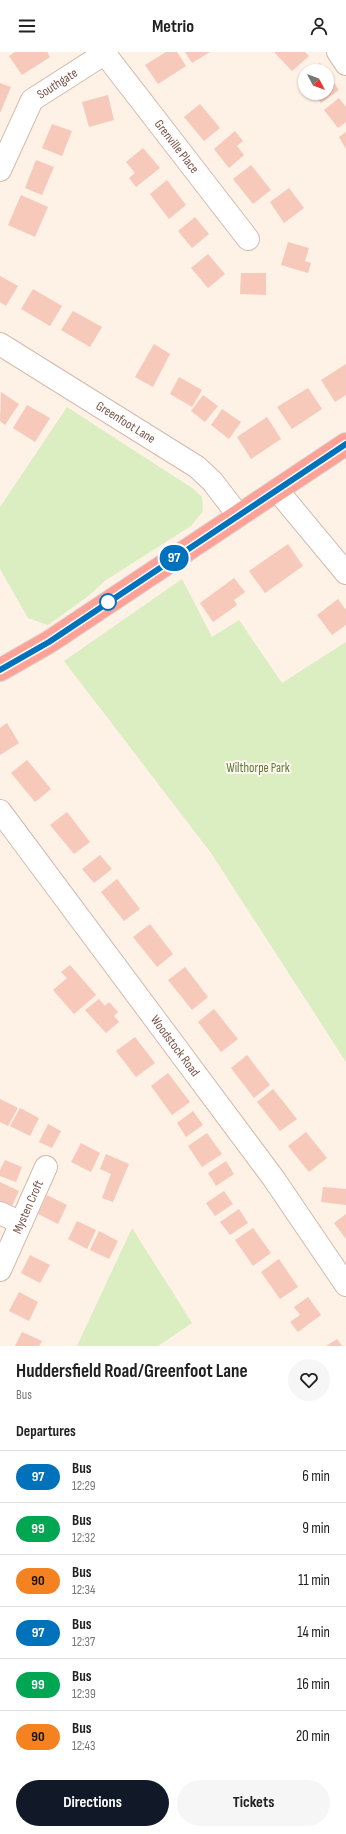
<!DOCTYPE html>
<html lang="en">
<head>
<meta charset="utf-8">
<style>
	:root { --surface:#fff; --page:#f6f6f6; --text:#222; --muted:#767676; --line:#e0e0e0; --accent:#111827 }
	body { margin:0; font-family:"Sofia Sans Condensed",sans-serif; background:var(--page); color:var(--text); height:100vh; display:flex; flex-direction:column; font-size:15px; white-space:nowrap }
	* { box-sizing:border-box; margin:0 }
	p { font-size:13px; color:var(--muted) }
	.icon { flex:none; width:22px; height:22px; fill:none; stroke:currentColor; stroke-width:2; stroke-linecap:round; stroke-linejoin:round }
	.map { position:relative; height:1294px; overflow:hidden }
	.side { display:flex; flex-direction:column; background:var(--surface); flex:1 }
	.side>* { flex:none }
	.badge { padding:0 8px; border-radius:13px; font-size:14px; line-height:26px }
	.needle { width:26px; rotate:131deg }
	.buttons { position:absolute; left:298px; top:12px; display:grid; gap:8px }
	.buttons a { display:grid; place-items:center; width:36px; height:36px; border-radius:50%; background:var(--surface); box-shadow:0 1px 3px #0004; font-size:20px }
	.map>.badge { position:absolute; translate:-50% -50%; box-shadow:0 0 0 2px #fff }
	h2 { padding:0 16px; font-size:15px; line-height:36px }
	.round { display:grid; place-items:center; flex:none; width:42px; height:42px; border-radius:21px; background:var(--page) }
	.head { display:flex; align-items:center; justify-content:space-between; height:68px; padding:0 16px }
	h1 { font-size:19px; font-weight:700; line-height:30px }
	.action { display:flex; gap:8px; margin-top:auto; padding:8px 16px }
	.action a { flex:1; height:46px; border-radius:24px; background:var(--accent); color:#fff; font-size:16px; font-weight:700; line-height:46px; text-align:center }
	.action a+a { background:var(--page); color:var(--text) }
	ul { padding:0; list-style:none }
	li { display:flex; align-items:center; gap:12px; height:52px; padding:0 16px; border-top:1px solid var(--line) }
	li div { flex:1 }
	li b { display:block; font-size:15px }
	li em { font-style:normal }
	li .badge { min-width:44px; font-weight:700; text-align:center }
	header { display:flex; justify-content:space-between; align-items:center; height:52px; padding:0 16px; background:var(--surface); font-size:18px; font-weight:700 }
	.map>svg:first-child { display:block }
	.green { fill:#daeec2 }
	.building { fill:#f6c9ba }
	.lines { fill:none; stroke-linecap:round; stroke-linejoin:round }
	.minor-casing { stroke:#d4b9ac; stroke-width:24 }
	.highway-casing { stroke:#dacfcb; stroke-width:24 }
	.minor { stroke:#fff; stroke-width:22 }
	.highway { stroke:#fea297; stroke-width:22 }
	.line-casing { stroke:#fff; stroke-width:9 }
	.line { stroke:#0072bc; stroke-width:6 }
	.stop-dot { fill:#fff; stroke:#0072bc; stroke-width:2 }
	.labels { text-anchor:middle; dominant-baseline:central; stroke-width:4; stroke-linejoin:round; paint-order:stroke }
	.street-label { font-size:13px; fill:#7a5247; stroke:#fff6ee }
	.park-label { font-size:13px; fill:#587b3c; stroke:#fff6ee }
</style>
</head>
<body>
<header><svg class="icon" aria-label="menu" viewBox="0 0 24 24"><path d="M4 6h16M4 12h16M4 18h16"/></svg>Metrio<svg class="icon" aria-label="person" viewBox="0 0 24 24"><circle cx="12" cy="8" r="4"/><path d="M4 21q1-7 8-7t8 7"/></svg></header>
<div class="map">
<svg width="346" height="1294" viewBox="0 0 346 1294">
	<rect width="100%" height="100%" fill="#fef1e5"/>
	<g class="green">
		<path d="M67 355 192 436 202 445 203 459 191 474 106 528 87 545 48 573 28 566 0 517V455Z"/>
		<path d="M182 527 212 585 239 568 282 631 346 590V1010L211 801 64 609Z"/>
		<path d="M132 1176 192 1271 158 1294H77Z"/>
	</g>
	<g class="building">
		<path d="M15 0H47L50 5 22 23 9 4Z"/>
		<path d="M166 0H177L186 14 158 32 145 13Z"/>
		<path d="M185 0H210L192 11Z"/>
		<path d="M274 0H305L309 4 292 19Z"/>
		<path d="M320 11 325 19H309Z"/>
		<path d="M327 21 339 38 321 51 313 41H327Z"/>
		<path d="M0 31 11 35 0 61Z"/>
		<path d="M108 43 114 68 89 75 82 50Z"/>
		<path d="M339 46 346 55V70L338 76 324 58Z"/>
		<path d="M200 52 220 76 204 89 184 65Z"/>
		<path d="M52 72 72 79 62 104 42 96Z"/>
		<path d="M235 79 243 89 237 94 244 103 229 116 214 97Z"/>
		<path d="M346 80V97L339 85Z"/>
		<path d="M143 96 160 116 136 135 129 126 135 121 126 110Z"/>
		<path d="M36 108 54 115 42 143 25 136Z"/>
		<path d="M251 113 271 138 253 152 233 127Z"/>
		<path d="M167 128 186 153 169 167 150 142Z"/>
		<path d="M289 136 304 156 284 171 270 150Z"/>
		<path d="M21 143 48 155 35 185 8 173Z"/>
		<path d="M195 165 209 182 192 196 178 179Z"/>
		<path d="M288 190 309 196 305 209 311 211 308 221 281 213Z"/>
		<path d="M208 202 225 222 208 236 191 216Z"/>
		<path d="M241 221H266V243L240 242Z"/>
		<path d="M0 224 18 234 6 254 0 250Z"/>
		<path d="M33 237 62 254 50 274 21 257Z"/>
		<path d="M73 259 102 275 90 295 61 278Z"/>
		<path d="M154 292 170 302 153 335 135 325Z"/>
		<path d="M346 312V343L335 350 321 328Z"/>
		<path d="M179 325 202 338 192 355 170 342Z"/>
		<path d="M308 336 322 357 292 377 277 355Z"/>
		<path d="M1 340 19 352 5 373 0 369Z"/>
		<path d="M203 343 218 354 205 370 191 359Z"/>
		<path d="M27 353 50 366 35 390 13 376Z"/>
		<path d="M222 357 241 370 229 387 211 373Z"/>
		<path d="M267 365 281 387 251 407 237 385Z"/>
		<path d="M288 492 303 514 265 541 249 519Z"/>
		<path d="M234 526 245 540 234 548 237 553 213 570 200 551Z"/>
		<path d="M338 547 346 558V573L332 583 317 563Z"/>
		<path d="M7 671 19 691 0 703V676Z"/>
		<path d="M27 708 51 737 35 750 11 721Z"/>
		<path d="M67 760 90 790 74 802 50 773Z"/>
		<path d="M100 803 112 817 94 831 82 817Z"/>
		<path d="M117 827 140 857 124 869 101 840Z"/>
		<path d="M150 872 173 902 157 915 133 885Z"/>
		<path d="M70 913 96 943 74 962 53 938 67 926 61 920Z"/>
		<path d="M185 915 208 945 192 958 168 928Z"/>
		<path d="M99 947 105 954 109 950 118 960 114 964 119 970 106 981 85 958Z"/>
		<path d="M214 957 238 987 221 1000 198 970Z"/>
		<path d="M135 985 155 1011 136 1025 116 999Z"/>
		<path d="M247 1003 270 1033 254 1046 231 1016Z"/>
		<path d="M168 1021 190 1050 172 1063 151 1034Z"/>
		<path d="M273 1037 297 1067 280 1079 257 1050Z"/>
		<path d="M0 1047 18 1056 8 1074 0 1070Z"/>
		<path d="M20 1056 39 1066 30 1084 10 1074Z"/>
		<path d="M193 1059 203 1073 186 1085 177 1071Z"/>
		<path d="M48 1072 61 1079 52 1096 39 1090Z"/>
		<path d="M306 1080 327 1106 309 1120 288 1094Z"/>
		<path d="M207 1081 222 1102 202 1115 188 1094Z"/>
		<path d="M81 1091 100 1101 91 1120 71 1110Z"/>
		<path d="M106 1102 129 1112 113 1150 102 1146 111 1122 100 1117Z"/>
		<path d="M5 1108 22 1115 16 1130 0 1124V1118Z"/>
		<path d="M226 1109 234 1122 216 1134 208 1121Z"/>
		<path d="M0 1130 19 1139 10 1158 0 1153Z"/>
		<path d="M323 1135 346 1137V1153L321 1150Z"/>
		<path d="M224 1139 233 1152 215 1164 206 1151Z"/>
		<path d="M47 1143 67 1153 58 1172 38 1162Z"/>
		<path d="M239 1157 248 1171 230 1183 220 1170Z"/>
		<path d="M346 1162V1187L334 1171Z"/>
		<path d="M77 1169 96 1178 87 1197 68 1187Z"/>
		<path d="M253 1176 271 1201 253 1214 235 1188Z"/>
		<path d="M99 1179 118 1189 109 1207 90 1198Z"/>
		<path d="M30 1203 50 1213 40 1231 21 1221Z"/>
		<path d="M279 1207 298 1235 280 1247 261 1220Z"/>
		<path d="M19 1240 38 1250 29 1269 9 1259Z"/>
		<path d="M308 1245 321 1263 298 1280 290 1270 300 1263 294 1255Z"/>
		<path d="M22 1280 42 1289 39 1294H15Z"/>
		<path d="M337 1287 342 1294H326Z"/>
	</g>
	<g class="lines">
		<defs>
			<g id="minor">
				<path d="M338 0 346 12"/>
				<path id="s1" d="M105 2 248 187"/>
				<path id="s2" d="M0 118 32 48 107 0"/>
				<path id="s3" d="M0 292 197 415 212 429 238 463"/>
				<path d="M277 438 346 521"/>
				<path id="s4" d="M0 759 274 1127 346 1233"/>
				<path d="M0 1161 21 1171"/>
				<path id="s5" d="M0 1218 46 1115"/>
			</g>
			<path id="highway" d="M0 618 49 590 346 392"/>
		</defs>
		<use href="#minor" class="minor-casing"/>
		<use href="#highway" class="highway-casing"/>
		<use href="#minor" class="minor"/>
		<use href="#highway" class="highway"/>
	</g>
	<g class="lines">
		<defs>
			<path id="line" d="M0 618 49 590 346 392"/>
		</defs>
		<use href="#line" class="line-casing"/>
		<use href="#line" class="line"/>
	</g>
	<circle class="stop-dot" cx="108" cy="550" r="8"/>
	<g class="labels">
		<g class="street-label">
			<text stroke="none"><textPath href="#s2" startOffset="107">Southgate</textPath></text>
			<text stroke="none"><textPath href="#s1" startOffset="117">Grenville Place</textPath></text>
			<text stroke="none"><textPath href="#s3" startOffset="148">Greenfoot Lane</textPath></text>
			<text stroke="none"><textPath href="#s4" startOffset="293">Woodstock Road</textPath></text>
			<text stroke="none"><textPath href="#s5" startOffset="69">Mysten Croft</textPath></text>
		</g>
		<g class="park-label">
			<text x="258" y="716">Wilthorpe Park</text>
		</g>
	</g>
</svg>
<div class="buttons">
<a><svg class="needle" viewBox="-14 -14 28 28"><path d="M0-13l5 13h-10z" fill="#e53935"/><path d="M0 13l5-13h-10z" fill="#767676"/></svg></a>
</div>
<b class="badge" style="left:174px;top:506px;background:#0072bc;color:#fff">97</b>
</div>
<section class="side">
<div class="head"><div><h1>Huddersfield Road/Greenfoot Lane</h1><p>Bus</p></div><a class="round"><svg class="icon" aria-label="heart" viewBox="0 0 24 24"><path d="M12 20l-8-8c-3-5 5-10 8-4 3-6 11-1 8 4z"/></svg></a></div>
<h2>Departures</h2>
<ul>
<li><span class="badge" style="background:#0072bc;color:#fff">97</span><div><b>Bus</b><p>12:29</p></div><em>6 min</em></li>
<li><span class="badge" style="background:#00a651;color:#fff">99</span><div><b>Bus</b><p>12:32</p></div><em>9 min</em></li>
<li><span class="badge" style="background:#f58220;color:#111">90</span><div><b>Bus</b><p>12:34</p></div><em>11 min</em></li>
<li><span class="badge" style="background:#0072bc;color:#fff">97</span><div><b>Bus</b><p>12:37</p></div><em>14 min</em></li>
<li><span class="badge" style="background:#00a651;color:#fff">99</span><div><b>Bus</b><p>12:39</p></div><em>16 min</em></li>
<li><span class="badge" style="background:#f58220;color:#111">90</span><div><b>Bus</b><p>12:43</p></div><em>20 min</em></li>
</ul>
<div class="action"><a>Directions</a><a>Tickets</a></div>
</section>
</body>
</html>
